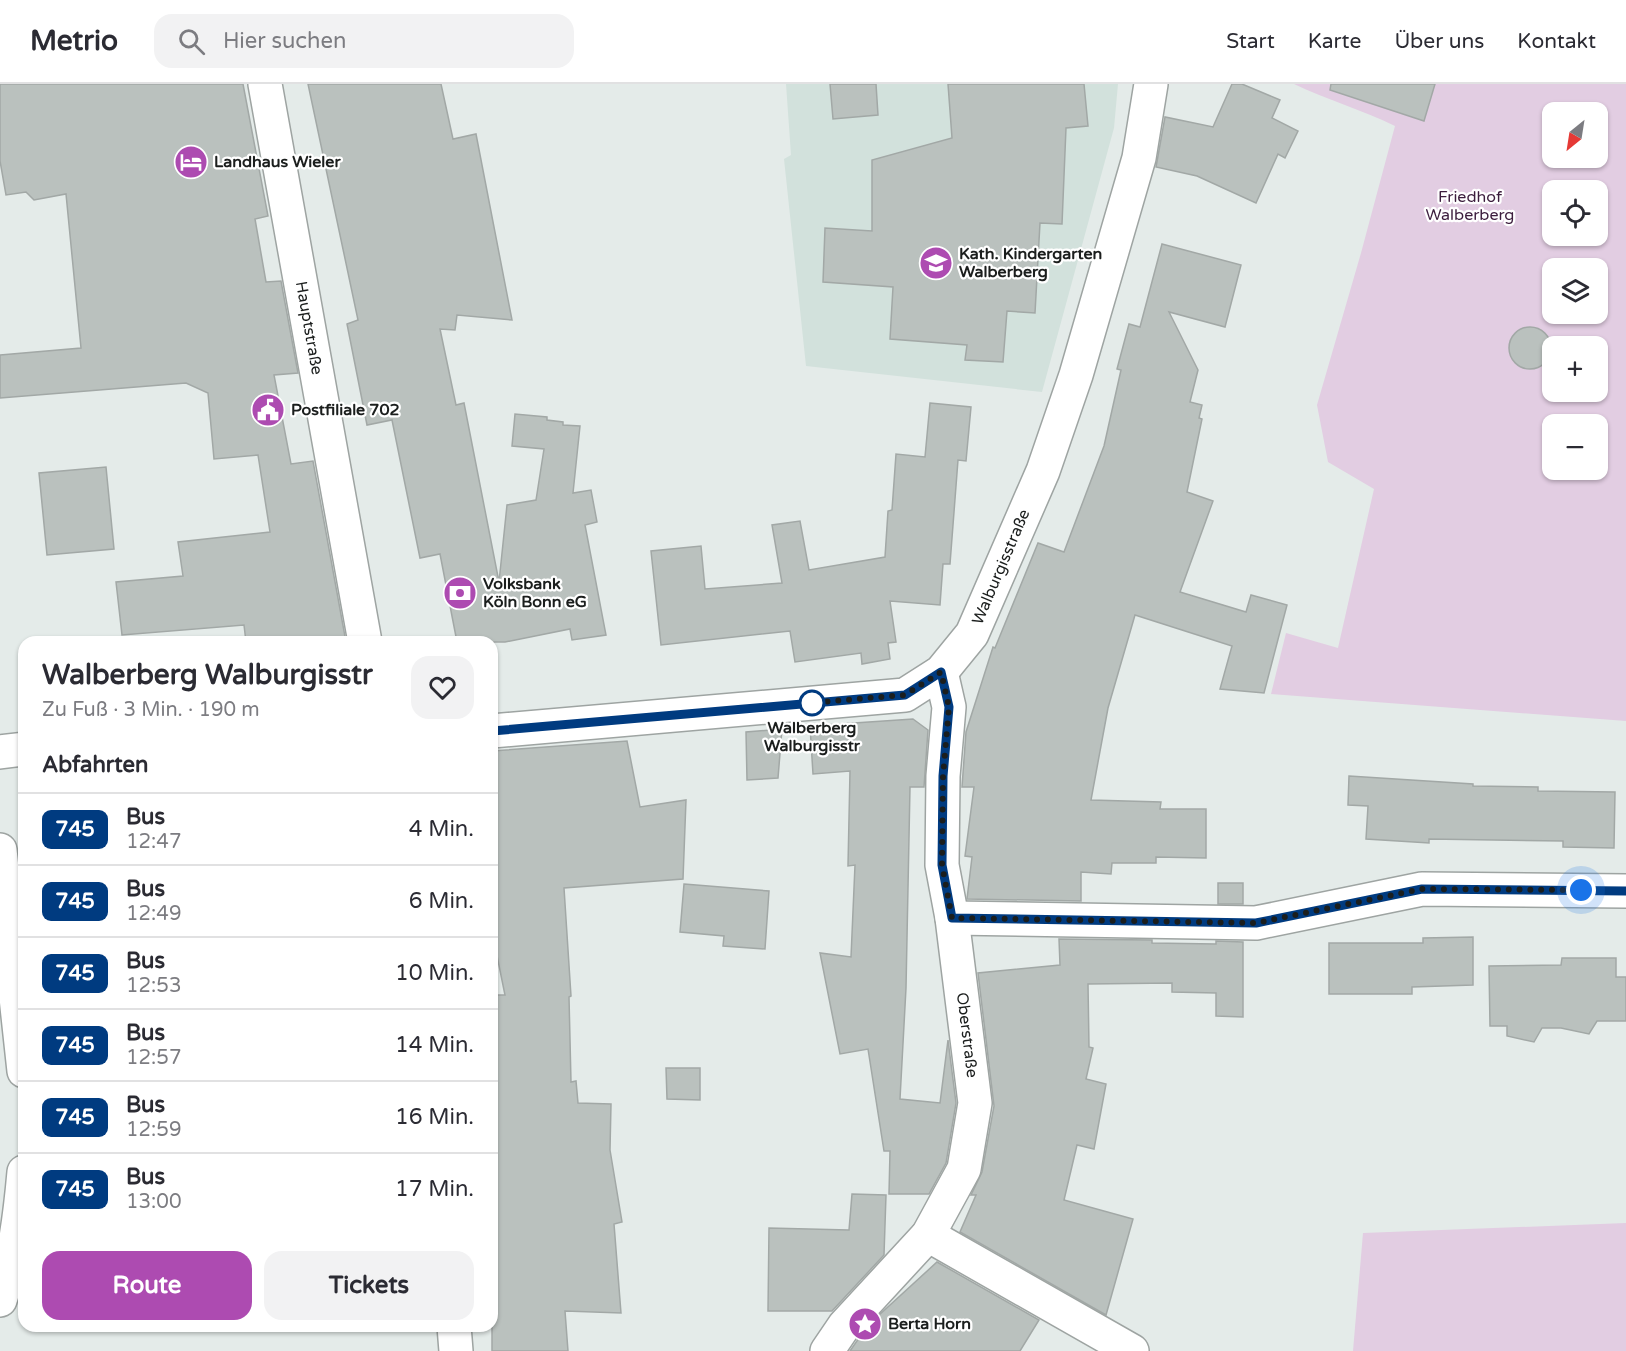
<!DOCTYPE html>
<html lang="de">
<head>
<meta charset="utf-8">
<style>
	:root { --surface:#fff; --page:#f2f2f3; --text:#2b2b33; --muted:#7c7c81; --line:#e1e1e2; --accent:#ad4bb1 }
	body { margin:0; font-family:"Varela Round",sans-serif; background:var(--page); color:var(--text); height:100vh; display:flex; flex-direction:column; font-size:22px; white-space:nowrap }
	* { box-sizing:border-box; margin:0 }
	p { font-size:20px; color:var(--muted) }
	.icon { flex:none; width:33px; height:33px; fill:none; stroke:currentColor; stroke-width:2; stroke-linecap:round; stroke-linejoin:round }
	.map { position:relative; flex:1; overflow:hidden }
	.sheet { position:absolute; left:18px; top:552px; width:480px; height:696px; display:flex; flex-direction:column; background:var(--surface); border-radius:18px; box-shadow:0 2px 4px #0004 }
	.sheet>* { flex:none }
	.badge { padding:0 12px; border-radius:9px; font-size:21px; line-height:39px }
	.needle { width:39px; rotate:210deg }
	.controls { position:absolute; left:1542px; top:18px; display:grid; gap:12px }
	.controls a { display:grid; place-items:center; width:66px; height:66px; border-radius:12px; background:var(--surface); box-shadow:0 2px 4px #0004; font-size:30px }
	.you { position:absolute; width:30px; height:30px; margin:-15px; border:4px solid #fff; border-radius:50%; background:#1a73e8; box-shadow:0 0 0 9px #1a73e833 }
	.map>.badge { position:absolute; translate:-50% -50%; box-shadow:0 0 0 3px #fff }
	h2 { padding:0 24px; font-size:22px; line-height:54px }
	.round { display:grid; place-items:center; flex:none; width:63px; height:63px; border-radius:18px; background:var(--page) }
	.headline { display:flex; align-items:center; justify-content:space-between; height:102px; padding:0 24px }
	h1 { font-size:28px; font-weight:700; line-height:45px }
	.primary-button { display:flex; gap:12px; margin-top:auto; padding:12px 24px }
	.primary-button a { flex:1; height:69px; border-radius:18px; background:var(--accent); color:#fff; font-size:24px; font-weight:700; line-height:69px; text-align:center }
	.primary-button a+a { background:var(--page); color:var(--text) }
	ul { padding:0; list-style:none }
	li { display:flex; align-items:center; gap:18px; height:72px; padding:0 24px; border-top:2px solid var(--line) }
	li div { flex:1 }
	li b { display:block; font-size:22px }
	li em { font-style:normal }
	li .badge { min-width:66px; font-weight:700; text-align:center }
	header { display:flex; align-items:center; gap:36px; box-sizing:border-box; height:84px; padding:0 30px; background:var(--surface); border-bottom:2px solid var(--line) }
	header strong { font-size:28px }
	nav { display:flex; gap:33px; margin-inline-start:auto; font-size:21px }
	.search { width:420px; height:54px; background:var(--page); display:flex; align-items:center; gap:15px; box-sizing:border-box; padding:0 21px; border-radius:18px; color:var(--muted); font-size:22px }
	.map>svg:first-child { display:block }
	.built { fill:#d2e1dc }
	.green { fill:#e2cde2; fill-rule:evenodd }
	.building { fill:#bac1be; stroke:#a2a8a6; stroke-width:1.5 }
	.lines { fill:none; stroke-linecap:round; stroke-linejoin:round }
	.minor-casing { stroke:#9ea4a2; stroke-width:36 }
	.minor { stroke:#fff; stroke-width:33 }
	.line-casing { stroke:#fff; stroke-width:14 }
	.line { stroke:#003b80; stroke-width:9 }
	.walk { stroke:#1b1e1d; stroke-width:6; stroke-dasharray:0 10.8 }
	.stop-dot { fill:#fff; stroke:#003b80; stroke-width:3 }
	.labels { text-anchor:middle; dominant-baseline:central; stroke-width:4.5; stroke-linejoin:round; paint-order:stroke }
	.poi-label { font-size:16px; font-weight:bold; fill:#1b1e1d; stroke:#fff; text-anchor:start }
	.park-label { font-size:16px; fill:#3c1d3d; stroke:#fff }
	.street-label { font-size:16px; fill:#1b1e1d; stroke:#fff }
	.stop-label { font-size:16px; font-weight:bold; fill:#1b1e1d; stroke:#fff }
</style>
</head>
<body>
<header>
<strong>Metrio</strong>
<div class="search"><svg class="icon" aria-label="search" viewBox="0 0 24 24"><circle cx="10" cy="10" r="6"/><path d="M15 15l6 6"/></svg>Hier suchen</div>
<nav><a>Start</a><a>Karte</a><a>Über uns</a><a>Kontakt</a></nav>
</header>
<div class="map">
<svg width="1626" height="1267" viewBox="0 0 1626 1267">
	<rect width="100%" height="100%" fill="#e4ebe9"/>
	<path class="built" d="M786 0H1118L1114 44 1042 308 806 282 784 75 791 71Z"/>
	<g class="green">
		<path d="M1294 0H1626V637L1271 610 1286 549 1338 564 1374 405 1328 378 1317 321 1361 169 1395 42C1363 26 1327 16 1294 0ZM1552 28H1598V74H1552ZM1552 106H1598V152H1552ZM1552 184H1598V230H1552ZM1552 262H1598V308H1552ZM1552 340H1598V386H1552Z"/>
		<path d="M1626 1139V1267H1353L1363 1149Z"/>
	</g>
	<g class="building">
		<path d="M0 0H243L268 132 255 135 266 198 281 197 298 289 274 291 291 380 313 377 346 558H246L244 541 122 551 116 498 183 492 178 458 270 448 258 371 214 375 208 309 186 299 0 314V271L81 264 66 110 34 116 26 108 6 111 0 77Z"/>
		<path d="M308 0H441L453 55 476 50 512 236 457 231 455 246 440 245 456 321 464 319 499 498 507 421 536 416 544 365 512 362 515 330 547 333V336L563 338V341L580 342 573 409 591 406 597 438 585 441 606 551 572 556 570 545 505 558H457L440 470 420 474 392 336 367 341 347 240 358 236Z"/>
		<path d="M830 0H876L878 31 833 35Z"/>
		<path d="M948 0H1084L1088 42 1066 44 1062 140 1040 139 1035 229 1007 227 1003 278 965 276 967 261 890 255 893 203 823 198 825 144 872 147V76L952 54Z"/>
		<path d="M1232 0H1242L1280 16 1272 34 1298 47 1285 74 1278 70 1256 119 1197 92 1156 83 1165 33 1213 43Z"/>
		<path d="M1331 0H1435L1424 37 1330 6Z"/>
		<path d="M1162 160 1241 181 1225 243 1169 228 1198 286 1190 318 1202 321 1199 334 1202 335 1187 408 1213 417 1180 508 1246 528 1251 511 1287 521 1264 609 1220 605 1232 562 1135 531 1108 624 1091 716 1161 718 1160 725H1206V774L1156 773V779H1112L1111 790 1081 788V817L967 815 972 773 965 772 974 703H962L966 648 993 563 995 564 1038 459 1064 468 1104 362 1121 286 1117 285 1129 240 1140 243Z"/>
		<circle cx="1530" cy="264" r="21"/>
		<path d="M930 319 971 323 966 377 958 376 950 480H943L940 521 890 517 896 558 888 559 890 575 862 580 861 569 795 578 790 547 661 561 651 467 701 462 705 505 782 499 772 441 800 437 809 486 885 473 888 427 892 426 896 370 925 373Z"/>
		<path d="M106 383 114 465 47 471 39 389Z"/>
		<path d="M913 635 928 646 924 703H910L906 904 900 1015 940 1019 948 956 956 1019 946 1079 929 1110H889L890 1067H884L868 965 840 970 820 869 851 873 855 781 848 782 850 687 813 690 810 642Z"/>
		<path d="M782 645 778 694 747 696 746 648Z"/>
		<path d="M627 657 640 723 686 716 683 795 564 804 571 912 569 913 571 998 576 997 578 1019 611 1020 610 1066 622 1138 614 1140 621 1229 565 1227 568 1267H492V911H505L492 847V667Z"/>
		<path d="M1349 692 1473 700V702L1538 703V707L1615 708 1614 764 1563 763V757L1429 755V759L1366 755 1368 722 1348 721Z"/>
		<rect x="1218" y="799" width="25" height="21"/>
		<path d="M684 800 769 807 765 865 723 862 724 852 680 848Z"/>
		<path d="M1473 853V901L1412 903V910H1329V859H1423V854Z"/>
		<path d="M1059 855 1152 856V859L1216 860V857L1243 858V933L1216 932V909L1172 908V899L1088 900 1089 963 1093 964 1086 995 1106 1000 1094 1065 1077 1061 1064 1116 1133 1135 1106 1231 960 1148 976 1111H971L982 1088 994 1022 978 889 1060 881Z"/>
		<path d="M1562 874H1616V893H1626V937H1597L1589 950 1561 944H1542L1534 958 1507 952V942H1490L1489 882 1561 881Z"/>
		<path d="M666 984H700V1016L667 1015Z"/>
		<path d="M852 1110 886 1111 884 1171 832 1227H768L769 1144 849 1146Z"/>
		<path d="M937 1178 1039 1236 1020 1267H850L859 1254 878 1232Z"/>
	</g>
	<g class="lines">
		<defs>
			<g id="minor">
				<path d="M265 0 365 558"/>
				<path d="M492 647 905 611 941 588 972 550 1043 387 1076 291 1139 74 1151 0"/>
				<path d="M0 668 24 665"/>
				<path d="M0 766 24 987"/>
				<path d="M952 834 1256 839 1422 805 1626 807"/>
				<path d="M928 1151 1132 1267"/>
				<path d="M0 1216C15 1173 20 1133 24 1088"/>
				<path d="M454 1242 456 1267"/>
				<path d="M827 1267 844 1242 928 1151 964 1085 975 1019 952 834 942 781 943 692 949 623 941 588"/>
			</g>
		</defs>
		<use href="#minor" class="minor-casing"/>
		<use href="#minor" class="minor"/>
	</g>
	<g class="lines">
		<defs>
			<path id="line" d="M492 647 905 611 941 588 949 623 943 692 942 781 952 834 1256 839 1422 805 1626 807"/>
		</defs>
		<use href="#line" class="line-casing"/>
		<use href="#line" class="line"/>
		<path class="walk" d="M812 619H809L905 611 941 588 949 623 943 692 942 781 952 834 1256 839 1422 805 1581 806"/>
	</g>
	<defs>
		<symbol id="hotel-disc" viewBox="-11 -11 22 22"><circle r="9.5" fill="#ad4bb1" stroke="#fff"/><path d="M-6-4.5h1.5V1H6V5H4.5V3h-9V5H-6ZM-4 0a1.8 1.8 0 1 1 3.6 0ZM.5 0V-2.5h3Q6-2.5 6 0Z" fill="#fff"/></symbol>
		<symbol id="school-disc" viewBox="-11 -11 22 22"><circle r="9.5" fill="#ad4bb1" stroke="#fff"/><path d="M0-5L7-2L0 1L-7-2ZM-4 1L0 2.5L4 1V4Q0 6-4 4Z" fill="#fff"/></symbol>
		<symbol id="civic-disc" viewBox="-11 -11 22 22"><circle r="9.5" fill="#ad4bb1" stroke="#fff"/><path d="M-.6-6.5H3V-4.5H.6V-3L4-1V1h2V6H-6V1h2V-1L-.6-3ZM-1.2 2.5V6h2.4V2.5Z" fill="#fff"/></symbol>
		<symbol id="bank-disc" viewBox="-11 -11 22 22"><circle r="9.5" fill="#ad4bb1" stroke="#fff"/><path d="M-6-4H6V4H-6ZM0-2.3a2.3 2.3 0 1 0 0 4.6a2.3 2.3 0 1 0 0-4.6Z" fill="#fff"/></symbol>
		<symbol id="sight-disc" viewBox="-11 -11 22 22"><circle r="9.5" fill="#ad4bb1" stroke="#fff"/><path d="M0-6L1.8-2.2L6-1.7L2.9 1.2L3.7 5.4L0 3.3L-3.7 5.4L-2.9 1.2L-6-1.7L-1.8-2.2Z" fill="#fff"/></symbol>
	</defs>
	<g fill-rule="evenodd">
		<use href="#hotel-disc" x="172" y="59" width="38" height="38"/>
		<use href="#school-disc" x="917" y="160" width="38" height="38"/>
		<use href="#civic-disc" x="249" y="307" width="38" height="38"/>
		<use href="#bank-disc" x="441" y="490" width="38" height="38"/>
		<use href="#sight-disc" x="846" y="1221" width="38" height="38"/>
	</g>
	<circle class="stop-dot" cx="812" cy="619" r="12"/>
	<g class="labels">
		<g class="poi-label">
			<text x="214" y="78">Landhaus Wieler</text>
			<text x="959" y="170">Kath. Kindergarten<tspan x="959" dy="18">Walberberg</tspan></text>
			<text x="291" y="326">Postfiliale 702</text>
			<text x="483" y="500">Volksbank<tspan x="483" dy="18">Köln Bonn eG</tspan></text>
			<text x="888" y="1240">Berta Horn</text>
		</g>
		<g class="park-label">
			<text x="1470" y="113">Friedhof<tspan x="1470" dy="18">Walberberg</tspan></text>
		</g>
		<g class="street-label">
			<text transform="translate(309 244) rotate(80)">Hauptstraße</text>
			<text transform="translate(1001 483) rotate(-67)">Walburgisstraße</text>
			<text transform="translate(967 951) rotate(83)">Oberstraße</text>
		</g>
		<g class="stop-label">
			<text x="812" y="644">Walberberg<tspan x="812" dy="18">Walburgisstr</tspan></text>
		</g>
	</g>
</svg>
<div class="controls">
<a><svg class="needle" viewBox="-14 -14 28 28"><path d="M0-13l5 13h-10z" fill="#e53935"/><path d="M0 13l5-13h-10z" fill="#7c7c81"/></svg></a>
<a><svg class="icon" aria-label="locate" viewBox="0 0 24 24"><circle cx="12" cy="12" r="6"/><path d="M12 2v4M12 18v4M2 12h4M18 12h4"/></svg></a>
<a><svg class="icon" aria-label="layers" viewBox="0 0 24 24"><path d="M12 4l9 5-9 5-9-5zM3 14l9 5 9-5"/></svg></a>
<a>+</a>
<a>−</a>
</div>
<div class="you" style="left:1581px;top:806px"></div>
<section class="sheet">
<div class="headline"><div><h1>Walberberg Walburgisstr</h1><p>Zu Fuß · 3 Min. · 190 m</p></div><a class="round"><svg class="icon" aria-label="heart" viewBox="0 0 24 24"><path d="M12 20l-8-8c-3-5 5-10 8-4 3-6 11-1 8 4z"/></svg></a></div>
<h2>Abfahrten</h2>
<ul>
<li><span class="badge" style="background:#003b80;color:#fff">745</span><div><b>Bus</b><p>12:47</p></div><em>4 Min.</em></li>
<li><span class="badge" style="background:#003b80;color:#fff">745</span><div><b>Bus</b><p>12:49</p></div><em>6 Min.</em></li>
<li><span class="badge" style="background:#003b80;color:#fff">745</span><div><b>Bus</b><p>12:53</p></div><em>10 Min.</em></li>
<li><span class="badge" style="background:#003b80;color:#fff">745</span><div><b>Bus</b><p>12:57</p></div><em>14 Min.</em></li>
<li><span class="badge" style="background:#003b80;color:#fff">745</span><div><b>Bus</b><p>12:59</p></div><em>16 Min.</em></li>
<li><span class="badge" style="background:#003b80;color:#fff">745</span><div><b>Bus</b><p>13:00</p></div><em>17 Min.</em></li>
</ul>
<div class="primary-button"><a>Route</a><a>Tickets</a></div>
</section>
</div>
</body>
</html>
